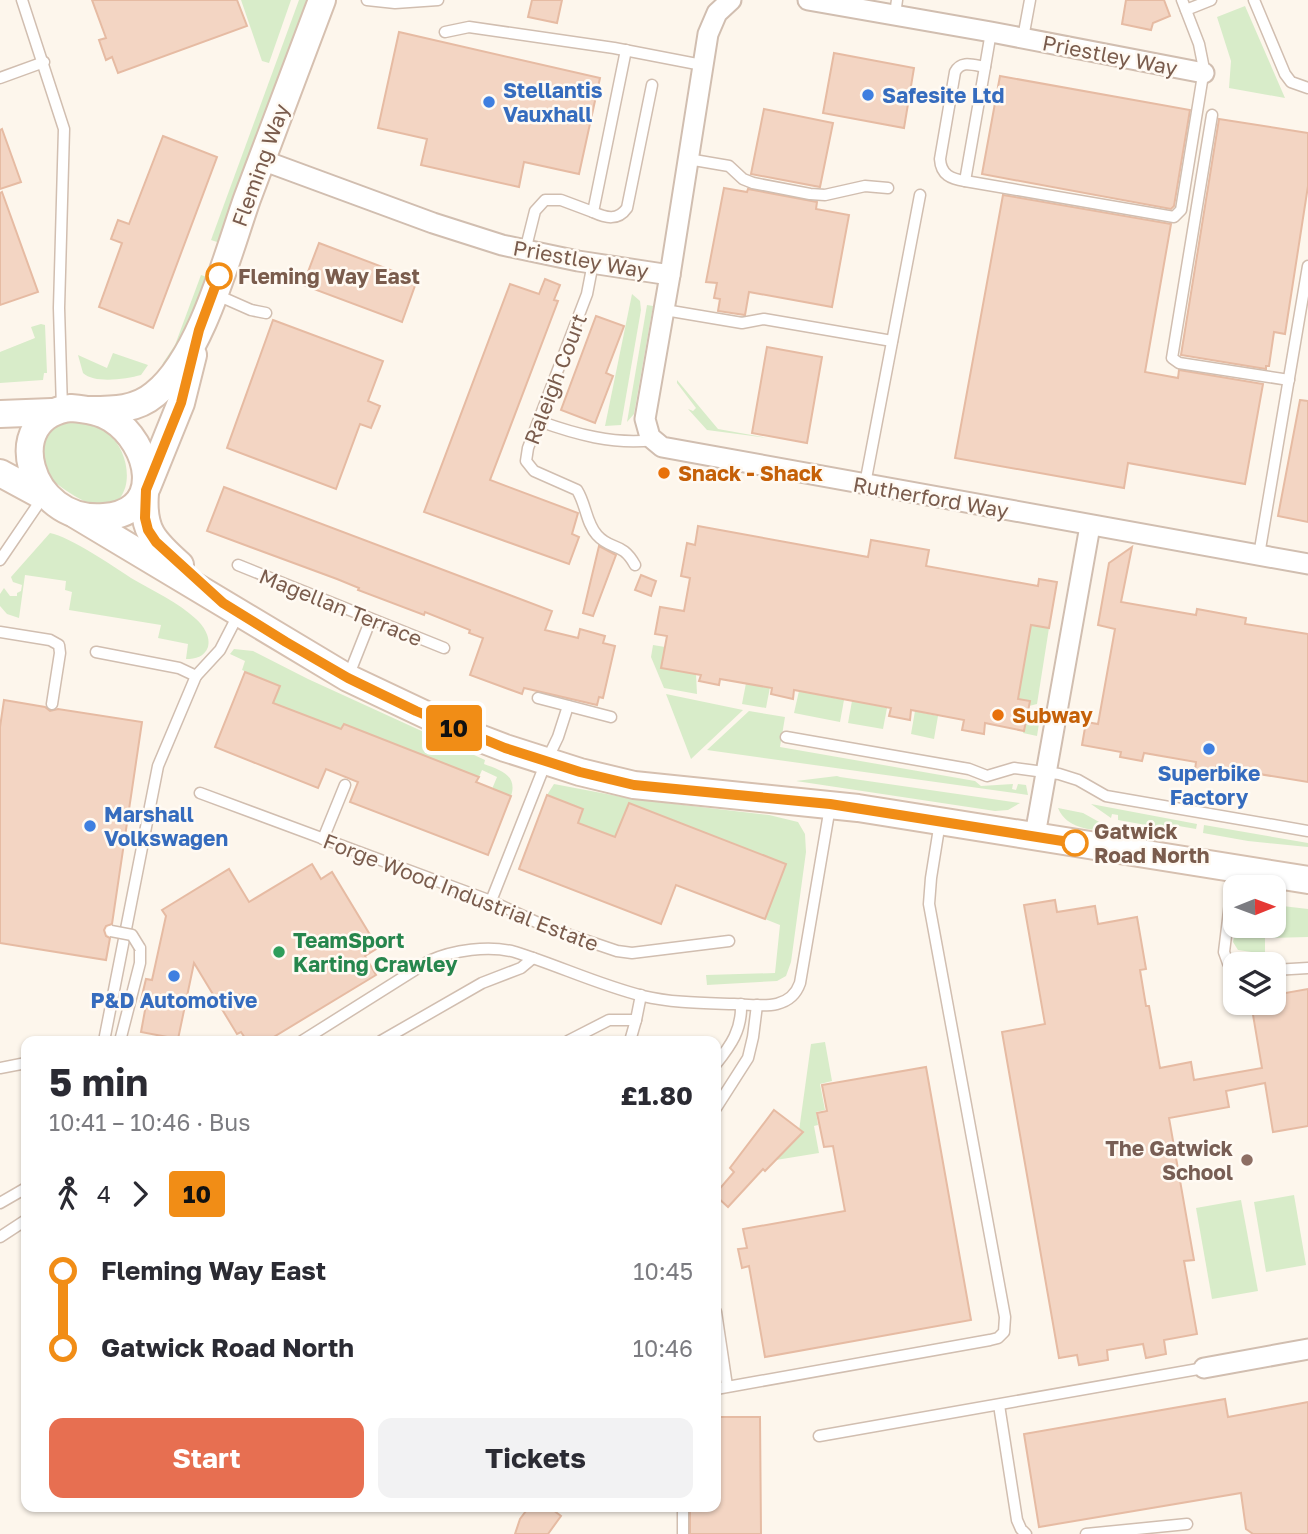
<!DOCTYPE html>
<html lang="en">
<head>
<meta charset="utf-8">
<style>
	:root { --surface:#fff; --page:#f2f2f3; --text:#2b2b33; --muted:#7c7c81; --accent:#e76f51 }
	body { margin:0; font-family:"Golos Text",sans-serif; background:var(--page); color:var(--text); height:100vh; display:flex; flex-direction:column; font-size:26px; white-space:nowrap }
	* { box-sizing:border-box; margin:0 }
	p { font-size:23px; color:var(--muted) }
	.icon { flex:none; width:38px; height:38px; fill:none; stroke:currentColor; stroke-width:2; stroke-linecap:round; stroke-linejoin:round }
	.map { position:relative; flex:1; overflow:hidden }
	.details { position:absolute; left:21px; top:1036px; width:700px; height:476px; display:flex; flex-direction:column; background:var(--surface); border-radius:14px; box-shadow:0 2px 5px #0004 }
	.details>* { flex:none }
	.badge { padding:0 14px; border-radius:5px; font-size:24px; line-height:46px }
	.needle { width:46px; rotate:89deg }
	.fabs { position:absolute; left:1223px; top:875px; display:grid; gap:14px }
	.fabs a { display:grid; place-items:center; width:63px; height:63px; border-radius:14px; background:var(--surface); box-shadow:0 2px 5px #0004; font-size:35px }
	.map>.badge { position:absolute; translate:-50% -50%; box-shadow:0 0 0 4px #fff }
	.legs { display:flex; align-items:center; gap:10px; height:77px; padding:0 28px; font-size:23px }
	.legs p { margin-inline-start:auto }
	.overview { display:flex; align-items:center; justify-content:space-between; height:119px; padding:0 28px }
	h1 { font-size:38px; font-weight:700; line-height:52px }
	.action { display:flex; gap:14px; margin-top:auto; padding:14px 28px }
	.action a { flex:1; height:80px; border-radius:14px; background:var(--accent); color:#fff; font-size:28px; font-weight:700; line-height:80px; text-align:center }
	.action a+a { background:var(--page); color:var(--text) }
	ul { padding:0 28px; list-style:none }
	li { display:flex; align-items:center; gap:24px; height:77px; font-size:26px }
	li i { display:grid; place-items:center; width:10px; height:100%; margin:0 9px; background:currentColor }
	li i::after { content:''; width:18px; height:18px; margin:-9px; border:5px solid; border-radius:50%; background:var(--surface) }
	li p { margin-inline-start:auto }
	li:first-child i { background:linear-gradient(#0000 50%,currentColor 0) }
	li:last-child i { background:linear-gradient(currentColor 50%,#0000 0) }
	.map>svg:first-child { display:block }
	.green { fill:#d8ecc9 }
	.building { fill:#f3d5c3; stroke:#e6bba3; stroke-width:2 }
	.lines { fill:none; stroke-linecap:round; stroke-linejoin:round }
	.lane-casing { stroke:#d1beb0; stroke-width:13 }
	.street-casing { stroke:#d1beb0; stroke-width:23 }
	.secondary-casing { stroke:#d6c0b0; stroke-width:30 }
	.lane { stroke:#fff; stroke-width:10 }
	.street { stroke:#fff; stroke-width:19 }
	.secondary { stroke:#fff; stroke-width:26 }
	.lane-bridge-casing { stroke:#d1beb0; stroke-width:13; stroke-linecap:butt }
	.lane-bridge { stroke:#fff; stroke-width:10 }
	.line-1-casing { stroke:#fff; stroke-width:16 }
	.line-1 { stroke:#f18d16; stroke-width:10 }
	.shop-dot { fill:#3f7fe0; stroke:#fffaf3; stroke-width:2.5 }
	.stop-1-dot { fill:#fff; stroke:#f18d16; stroke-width:3.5 }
	.food-dot { fill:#e8710a; stroke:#fffaf3; stroke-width:2.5 }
	.leisure-dot { fill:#2e9e5b; stroke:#fffaf3; stroke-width:2.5 }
	.education-dot { fill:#8d6e63; stroke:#fffaf3; stroke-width:2.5 }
	.labels { text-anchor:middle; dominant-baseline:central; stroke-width:5; stroke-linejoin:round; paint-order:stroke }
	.street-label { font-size:21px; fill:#7a5c4d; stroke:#fffaf3 }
	.shop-label { font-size:21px; font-weight:bold; fill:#366cbe; stroke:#fffaf3; text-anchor:start }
	.stop-label { font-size:21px; font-weight:bold; fill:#7a5c4d; stroke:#fffaf3; text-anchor:start }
	.food-label { font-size:21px; font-weight:bold; fill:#c56008; stroke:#fffaf3; text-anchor:start }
	.leisure-label { font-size:21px; font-weight:bold; fill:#27864d; stroke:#fffaf3; text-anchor:start }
	.education-label { font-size:21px; font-weight:bold; fill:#785e54; stroke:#fffaf3; text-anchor:end }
</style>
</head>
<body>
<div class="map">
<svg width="1308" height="1534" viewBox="0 0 1308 1534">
	<rect width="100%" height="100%" fill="#fdf6ec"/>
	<g class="green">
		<path d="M241 0H291L269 63 262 61Z"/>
		<path d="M299 0H310L220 243 211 240Z"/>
		<path d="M1245 6 1285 98 1229 88 1231 61 1217 17Z"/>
		<path d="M201 275 207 277 182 340 160 374 163 363 175 345Z"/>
		<path d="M632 294 640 301 641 310 621 425 605 426Z"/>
		<path d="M647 305 653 306 634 414 627 422Z"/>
		<path d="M41 324 45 325 47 373H44L43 380 0 383V352L35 338 31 327Z"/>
		<path d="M113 353 148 365 141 375C126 379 95 384 83 373L78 355 107 368Z"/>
		<path d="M677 380 718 429 768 438 707 430 688 409 693 411 696 408 677 383Z"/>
		<path d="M77 420C87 424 98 427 107 433 138 456 134 522 86 502 70 495 55 482 41 472L36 443 48 427Z"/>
		<path d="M50 533C70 537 113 566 131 578 153 591 178 602 196 619 203 625 211 637 208 647 204 657 196 659 186 659L188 644 158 638 161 625 69 610 72 592 65 590 66 581 25 575 19 618 7 614 0 606V594L4 588 10 596H17V593L21 591 22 585 13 582 11 577Z"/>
		<path d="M1031 625 1049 628 1037 704 1029 706V701L1018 699Z"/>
		<path d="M653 645 665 647 696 674 697 694 664 688 651 657Z"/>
		<path d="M234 649 253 651 308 679 485 760 484 764C500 770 518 775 511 796L492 789 497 777 482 770 479 777 344 724 341 729 273 703 280 686 242 670 245 661 230 654Z"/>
		<path d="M746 683 770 687 766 708 742 704Z"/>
		<path d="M799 691 844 700 840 722 794 713Z"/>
		<path d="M666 694 743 710 691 759Z"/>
		<path d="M852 701 887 708 883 729 848 723Z"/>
		<path d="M1038 708 1040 717 1037 736 1023 733 1028 711Z"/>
		<path d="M749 711 785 717 780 747 975 781 981 786 1013 784 1012 789 1016 790 1018 784 1026 785 1028 795 707 750Z"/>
		<path d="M915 711 938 716 934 739 911 734Z"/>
		<path d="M837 776 840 777 1020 803 1008 810 995 811 796 781Z"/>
		<path d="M554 784 633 799 769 815 798 822 805 834 806 852 791 962 786 976 777 981 707 985 706 975 775 973 780 925 765 919 786 864 629 803 615 837 578 823 583 809 547 795Z"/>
		<path d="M1091 804 1197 824 1196 829 1173 825 1167 828 1157 827 1118 820V815L1112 814 1111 818Z"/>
		<path d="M1058 808 1083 813 1110 828 1109 832C1089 829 1067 829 1058 808Z"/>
		<path d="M1204 825 1308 843V847L1248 841 1203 833Z"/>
		<path d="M1274 905 1308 909V937L1265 938V954L1238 950 1233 942 1236 926H1274Z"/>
		<path d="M825 1042 832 1081 820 1084 825 1110 816 1112 818 1125 814 1126 819 1153 776 1160 798 1138 811 1044Z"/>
		<path d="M1294 1195 1306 1265 1266 1272 1254 1202Z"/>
		<path d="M1241 1200 1258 1291 1212 1299 1196 1208Z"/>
	</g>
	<g class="building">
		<path d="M92 0H237L247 26 118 73 112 57 106 60 99 40 106 38Z"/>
		<path d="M532 0H562L557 23 528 17Z"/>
		<path d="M1126 0H1164L1170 16 1153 23 1151 30 1122 24Z"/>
		<path d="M399 32 600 78 579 174 524 162 519 187 421 165 427 139 378 128Z"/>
		<path d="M834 53 914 68 904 128 823 113Z"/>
		<path d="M1000 76 1190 110 1174 206 1171 209 982 174Z"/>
		<path d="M764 109 833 123 820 187 751 174Z"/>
		<path d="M1219 119 1308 133V186L1285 334 1274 332 1269 366H1266V369L1181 355Z"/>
		<path d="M2 129 21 182 0 189V130Z"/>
		<path d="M163 136 217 157 153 328 99 307 122 243 111 239 118 220 129 224Z"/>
		<path d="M724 188 747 192 748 189 817 202 816 209 849 215 832 307 749 292 745 315 718 311 720 299 714 298 717 283 706 282Z"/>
		<path d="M2 192 38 292 0 305V193Z"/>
		<path d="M1003 195 1171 224 1145 372 1178 378 1179 370 1263 384 1245 484 1128 463 1124 488 955 458Z"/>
		<path d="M319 243 417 280 402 322 303 285Z"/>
		<path d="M545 279 560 285 554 300 558 301 490 480 578 513 572 534 579 537 569 564 424 512 510 284 539 294Z"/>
		<path d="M596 316 624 326 606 373 613 376 595 423 561 410Z"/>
		<path d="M273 320 383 361 368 401 380 406 371 428 360 424 336 489 227 448Z"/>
		<path d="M767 347 822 357 807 443 752 433Z"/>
		<path d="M1300 400 1308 401V522L1278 516Z"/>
		<path d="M224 487 552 611 545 630 578 638 580 629 605 636 603 643 615 646 603 698 599 697 597 705 524 688 522 694 470 675 483 638 469 633 470 630 425 612 424 615 358 590 359 588 337 579 207 531Z"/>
		<path d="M698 526 868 557 871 540 929 550 926 566 1038 586 1039 579 1057 582 1049 628 1031 625 1018 699 1030 701 1024 731 985 723 984 734 962 730 964 720 911 710 910 720 889 716 891 708 794 690 793 699 771 694 772 688 720 679 719 685 699 681 701 675 661 668 667 636 655 634 660 607 684 611 690 578 681 576 687 543 695 545Z"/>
		<path d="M599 546 616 555 593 616 583 613Z"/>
		<path d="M1132 547 1121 602 1196 615 1197 609 1246 618 1245 624 1308 634V782L1216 767 1215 774 1195 770 1196 762 1144 753 1142 761 1120 757 1121 752 1082 745 1086 722 1098 724 1115 629 1098 625 1109 563Z"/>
		<path d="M641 575 656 581 651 596 635 590Z"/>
		<path d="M245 672 280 686 273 703 341 729 344 724 479 777 476 782 511 796 488 855 350 802 358 782 326 769 318 788 215 747Z"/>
		<path d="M4 700 45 707 50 711 58 709 142 722 112 924 106 926 104 930 106 936 110 938 106 960 0 943V727Z"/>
		<path d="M547 795 583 809 578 823 615 837 629 803 786 864 765 919 676 885 661 924 519 869Z"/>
		<path d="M312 864 321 879 332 872 378 948 365 956 376 975 267 1041H247L241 1032 237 1034 194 963 178 1039 141 1032 146 1005 140 1004 146 979 152 980 166 916 162 910 229 869 249 902Z"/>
		<path d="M1055 900 1057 912 1095 906 1098 924 1137 917 1146 969 1140 970 1146 1006H1149L1160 1068 1191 1062 1194 1080 1262 1068 1251 1003H1274V995L1308 989V1126L1273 1132 1265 1083 1226 1091 1229 1107 1169 1118 1194 1260 1184 1261 1197 1334 1164 1340 1166 1354 1146 1358 1143 1344 1107 1350 1108 1360 1079 1365 1077 1355 1059 1358 1002 1032 1045 1024 1024 905Z"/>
		<path d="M926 1067 971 1320 765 1357 749 1266 742 1268 738 1249 747 1248 743 1229 845 1211 833 1146 824 1147 817 1113 827 1111 822 1085Z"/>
		<path d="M774 1110 803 1132 765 1171 763 1169 728 1207 716 1196V1193L734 1172 730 1168Z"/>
		<path d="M1225 1399 1228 1417 1308 1402V1534H1253L1246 1529 1241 1493 1039 1527 1024 1434Z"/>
		<path d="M716 1417H760L761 1534H690V1507H716Z"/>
		<path d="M529 1507H549L561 1516 548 1534H515L520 1519Z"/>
	</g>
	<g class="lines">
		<defs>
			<g id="lane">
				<path d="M22 0 64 129 59 308 62 409"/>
				<path d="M367 0 395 3 438 0"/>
				<path d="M1254 0 1285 74 1291 82 1308 88"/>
				<path d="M1186 10 1211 0"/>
				<path d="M895 14 897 0"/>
				<path d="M445 32 469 27 614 48 702 65"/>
				<path d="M991 32 985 67C973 65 961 60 955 72L940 159C941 175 951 179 965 181L1174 217 1181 210 1204 69 1199 44 1182 0"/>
				<path d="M1023 38 1030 0"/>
				<path d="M626 50 593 212C606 218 618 221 627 208L652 85"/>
				<path d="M0 78 44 62"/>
				<path d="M1212 115 1172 358 1179 363 1289 380"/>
				<path d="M688 159 729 166 743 179 753 183 810 194 825 195 865 186 888 188"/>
				<path d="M965 181 985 67"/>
				<path d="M525 251 535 211 545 200H561L593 212"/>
				<path d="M593 263 587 294 528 448 526 461 534 471 577 490C586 504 586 523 597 535 611 551 622 541 635 565"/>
				<path d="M217 295 251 310 266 313"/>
				<path d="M665 310 742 323 764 319 892 341"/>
				<path d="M539 421C575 434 614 445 653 440"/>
				<path d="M865 484 920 195"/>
				<path d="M1259 555 1308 266"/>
				<path d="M0 560 43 497"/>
				<path d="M238 565 444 648"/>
				<path d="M0 632 50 640 59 645 60 653 52 704"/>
				<path d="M96 652 179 668 196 676 220 650 238 615"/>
				<path d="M348 677 371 619"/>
				<path d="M538 698 611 717"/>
				<path d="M786 737 969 769 987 776 1014 768 1059 774 1078 780 1106 796 1308 831"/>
				<path d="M200 793 491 901 549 928 617 951 632 953 729 941"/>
				<path d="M323 839 345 785"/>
				<path d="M1234 870 1224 952 1228 963 1236 968"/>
				<path d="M491 901 546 762 558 737 568 706"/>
				<path d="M1274 970 1308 968"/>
				<path d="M104 1041 158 766 196 676"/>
				<path d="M120 1041 140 963V948"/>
				<path d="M302 1041 429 961C453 950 489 945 515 952 557 965 599 985 643 996 672 1003 704 1003 734 1004 758 1005 790 1012 800 983L830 807"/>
				<path d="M381 1041 482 983 521 968 533 958"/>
				<path d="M568 1041 609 1020H636L641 995"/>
				<path d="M630 1041 636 1020"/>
				<path d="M716 1064C731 1045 742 1030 741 1004"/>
				<path d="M0 1068 26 1063"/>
				<path d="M716 1108 748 1058 753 1037 757 1005"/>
				<path d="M0 1203 26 1188"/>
				<path d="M0 1237 26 1220"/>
				<path d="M716 1312 727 1386"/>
				<path d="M716 1389 990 1340 998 1338 1004 1332 1005 1317 929 904 931 878 940 822"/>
				<path d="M999 1405 1017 1520 1021 1529 1026 1534"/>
				<path d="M819 1436 1204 1368"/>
				<path d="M683 1507V1534"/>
				<path d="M1086 1534 1187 1524"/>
			</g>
			<g id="street">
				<path d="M808 0 991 32 1204 73"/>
				<path d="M262 160 433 223 502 245 578 261 670 275 708 34 717 13 731 0"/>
				<path d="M670 275 645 419 650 437 662 447 1308 564"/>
				<path d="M1035 835 1090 526"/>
				<path d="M1204 1368 1308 1349"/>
			</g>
			<g id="secondary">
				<path d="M71 408C85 409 100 411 112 419 150 443 167 512 104 517 27 524 0 415 71 408Z"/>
				<path d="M90 410C114 410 136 410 155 394 201 357 227 256 247 199 272 133 297 66 322 0"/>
				<path d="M0 414 52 412"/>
				<path d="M0 473 39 494"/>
				<path d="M147 487 181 403 193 355"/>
				<path d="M145 493C142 530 153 541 180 565"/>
				<path d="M76 515 348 678 458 730 505 748 580 772 634 785 858 808 1308 880"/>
			</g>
		</defs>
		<use href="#lane" class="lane-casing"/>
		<use href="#street" class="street-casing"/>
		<use href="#secondary" class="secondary-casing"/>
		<use href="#lane" class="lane"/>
		<use href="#street" class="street"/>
		<use href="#secondary" class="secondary"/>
		<defs>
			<path id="lane-bridge" d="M111 931 132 935 140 948"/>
		</defs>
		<use href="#lane-bridge" class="lane-bridge-casing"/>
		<use href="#lane-bridge" class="lane-bridge"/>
	</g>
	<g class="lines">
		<defs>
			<path id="line-1" d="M219 276 199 330 181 403 146 490 145 518 148 530 156 542 223 603 286 642 348 678 416 711 505 748 580 772 634 785 830 804 1075 843"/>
		</defs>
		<use href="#line-1" class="line-1-casing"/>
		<use href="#line-1" class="line-1"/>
	</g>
	<g class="shop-dot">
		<circle cx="868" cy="95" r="7"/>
		<circle cx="489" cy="102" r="7"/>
		<circle cx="1209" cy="749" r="7"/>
		<circle cx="90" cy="826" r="7"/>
		<circle cx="174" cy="976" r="7"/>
	</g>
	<g class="stop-1-dot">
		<circle cx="219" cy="276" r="12"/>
		<circle cx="1075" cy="843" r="12"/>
	</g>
	<g class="food-dot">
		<circle cx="664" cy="473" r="7"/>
		<circle cx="998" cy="715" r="7"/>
	</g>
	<circle class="leisure-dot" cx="279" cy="952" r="7"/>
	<circle class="education-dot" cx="1247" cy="1160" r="7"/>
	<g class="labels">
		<g class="street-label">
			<text transform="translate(1110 55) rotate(11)">Priestley Way</text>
			<text transform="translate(260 165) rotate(-70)">Fleming Way</text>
			<text transform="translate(581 259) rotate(10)">Priestley Way</text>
			<text transform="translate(555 379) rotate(-69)">Raleigh Court</text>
			<text transform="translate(931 497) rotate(10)">Rutherford Way</text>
			<text transform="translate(341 607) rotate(22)">Magellan Terrace</text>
			<text transform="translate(461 892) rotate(21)">Forge Wood Industrial Estate</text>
		</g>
		<g class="shop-label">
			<text x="503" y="90">Stellantis<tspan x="503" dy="24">Vauxhall</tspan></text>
			<text x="882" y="95">Safesite Ltd</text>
			<text x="1209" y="773" text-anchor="middle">Superbike<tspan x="1209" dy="24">Factory</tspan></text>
			<text x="104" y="814">Marshall<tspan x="104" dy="24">Volkswagen</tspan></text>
			<text x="174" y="1000" text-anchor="middle">P&amp;D Automotive</text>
		</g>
		<g class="stop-label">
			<text x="238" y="276">Fleming Way East</text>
			<text x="1094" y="831">Gatwick<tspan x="1094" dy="24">Road North</tspan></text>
		</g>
		<g class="food-label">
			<text x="678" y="473">Snack - Shack</text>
			<text x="1012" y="715">Subway</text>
		</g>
		<g class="leisure-label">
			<text x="293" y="940">TeamSport<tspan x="293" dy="24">Karting Crawley</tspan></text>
		</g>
		<g class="education-label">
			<text x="1233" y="1148">The Gatwick<tspan x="1233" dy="24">School</tspan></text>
		</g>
	</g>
</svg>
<div class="fabs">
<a><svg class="needle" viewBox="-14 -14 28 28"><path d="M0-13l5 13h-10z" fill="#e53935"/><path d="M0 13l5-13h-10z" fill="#7c7c81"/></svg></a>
<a><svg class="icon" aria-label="layers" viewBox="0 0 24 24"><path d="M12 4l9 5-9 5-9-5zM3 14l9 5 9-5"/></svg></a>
</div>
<b class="badge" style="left:454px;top:728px;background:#f18d16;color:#111">10</b>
<section class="details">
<div class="overview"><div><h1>5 min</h1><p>10:41 – 10:46 · Bus</p></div><b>£1.80</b></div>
<div class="legs"><svg class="icon" aria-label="walk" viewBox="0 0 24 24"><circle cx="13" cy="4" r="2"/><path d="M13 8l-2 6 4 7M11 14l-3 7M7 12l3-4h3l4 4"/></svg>4<svg class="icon" aria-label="forward" viewBox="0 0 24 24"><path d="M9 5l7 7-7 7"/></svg><b class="badge" style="background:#f18d16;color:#111">10</b></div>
<ul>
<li><i style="color:#f18d16"></i><b>Fleming Way East</b><p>10:45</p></li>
<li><i style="color:#f18d16"></i><b>Gatwick Road North</b><p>10:46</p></li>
</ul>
<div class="action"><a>Start</a><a>Tickets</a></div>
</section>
</div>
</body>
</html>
